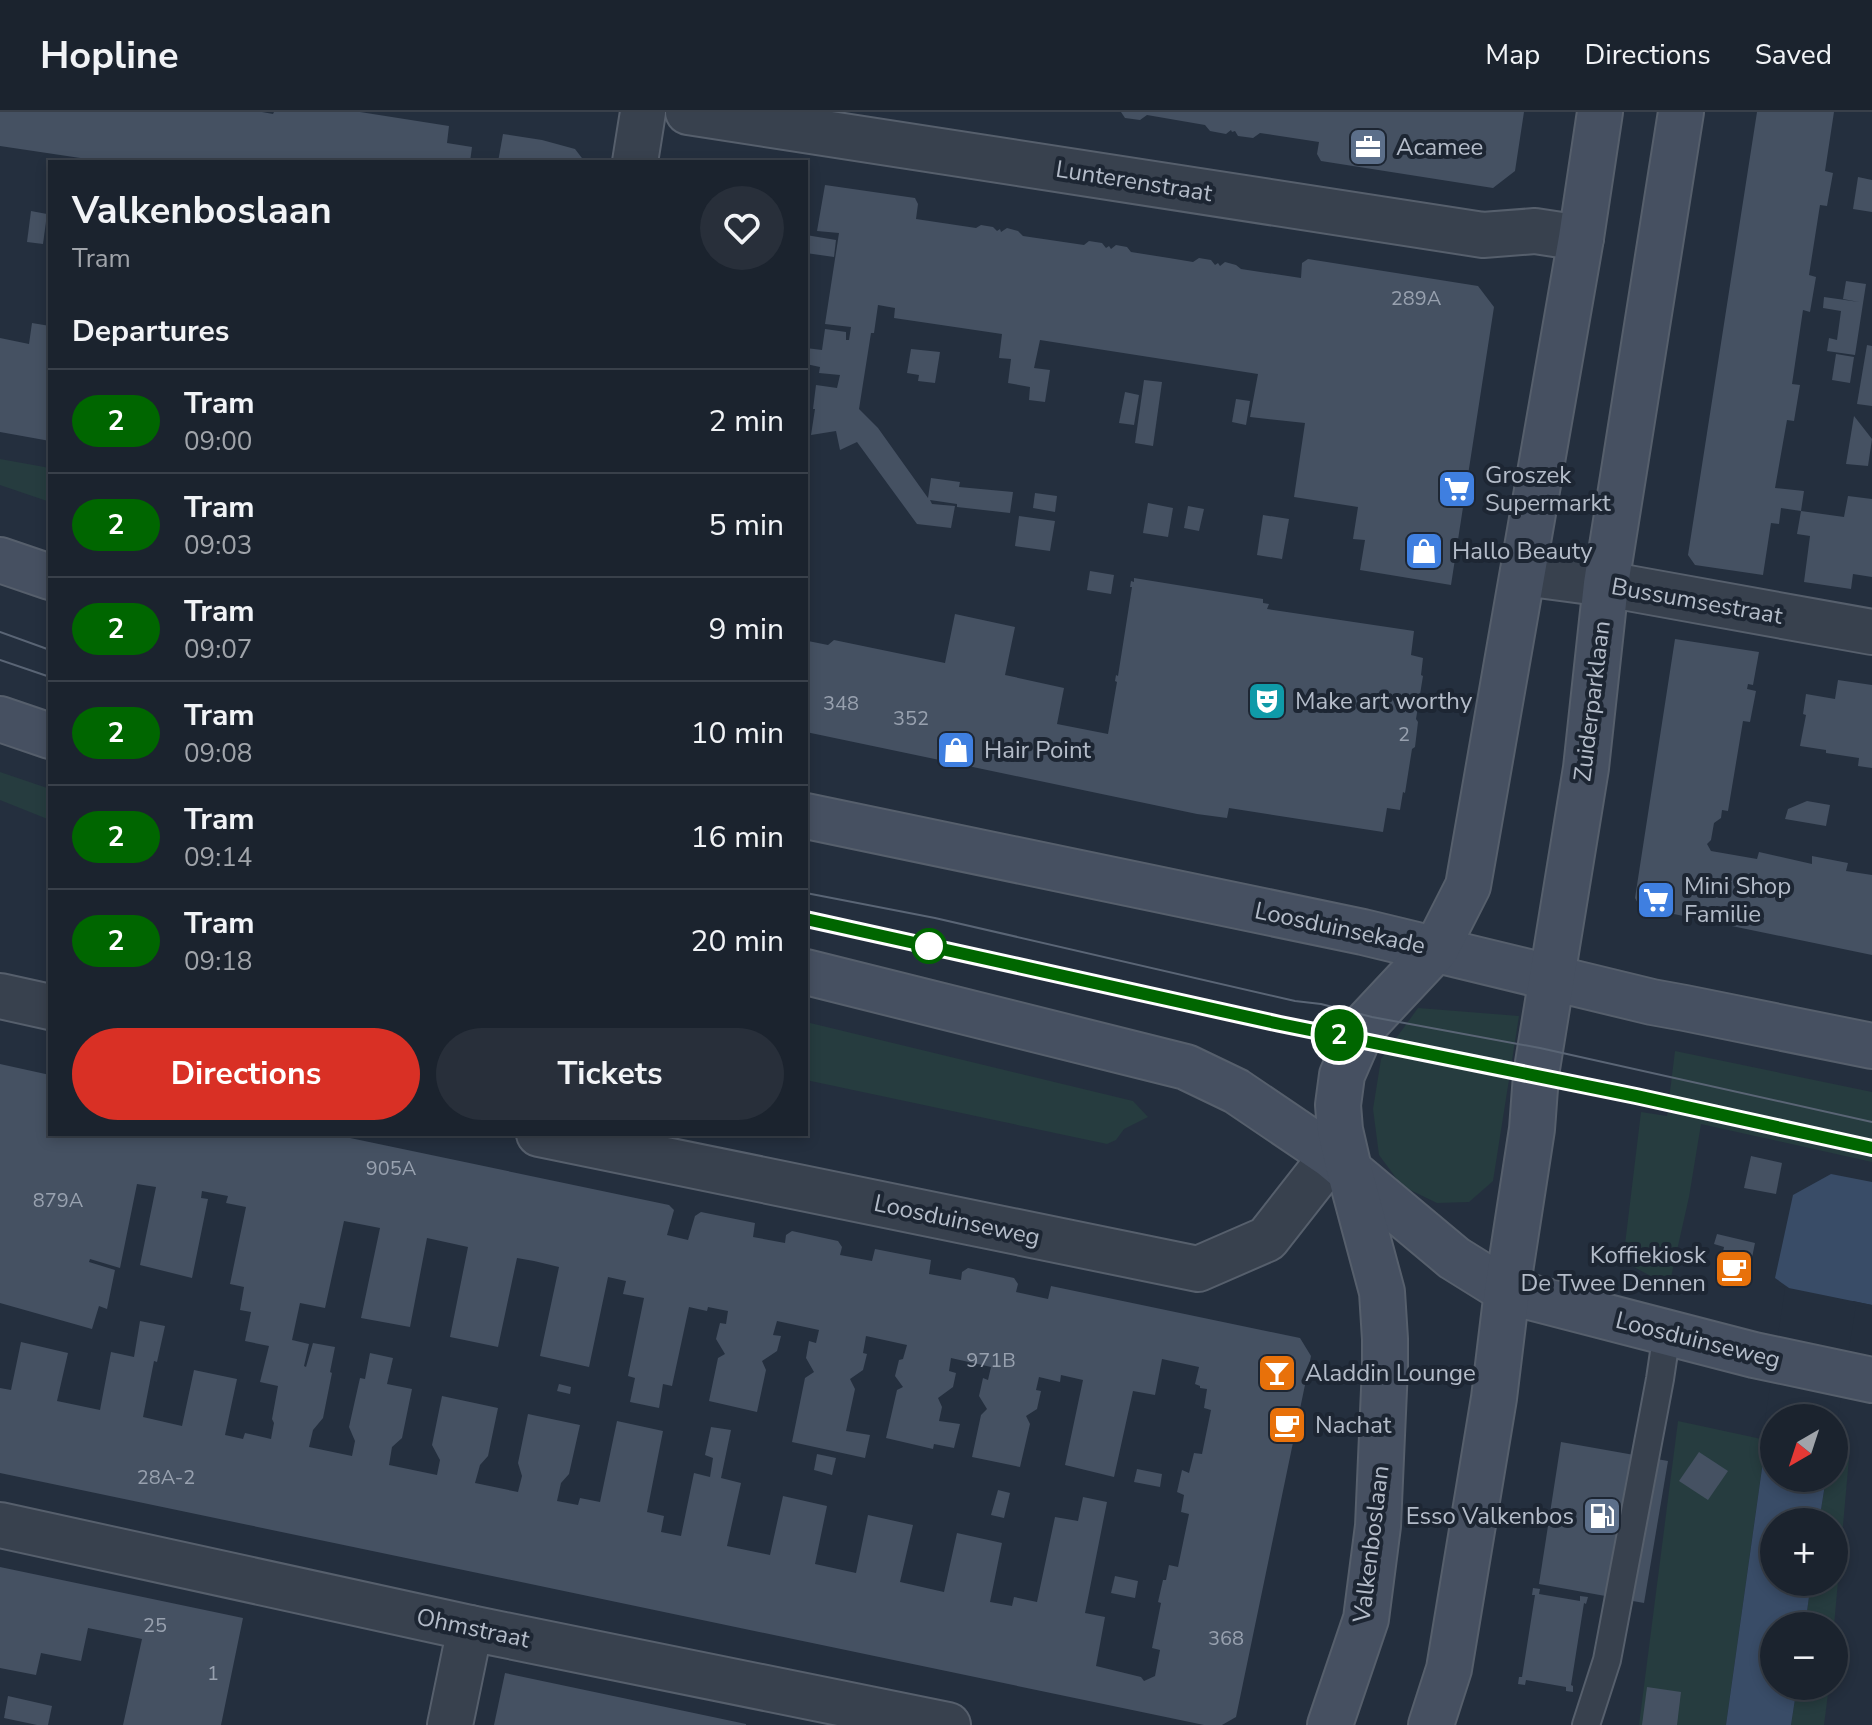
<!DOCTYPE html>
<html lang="en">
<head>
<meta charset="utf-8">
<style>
	:root { --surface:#1b232e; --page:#282f3a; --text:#f1f3f6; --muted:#a0a4aa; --line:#39404a; --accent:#d93025 }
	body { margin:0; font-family:"Nunito Sans",sans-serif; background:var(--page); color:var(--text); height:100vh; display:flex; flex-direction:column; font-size:30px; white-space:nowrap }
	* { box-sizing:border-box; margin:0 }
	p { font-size:26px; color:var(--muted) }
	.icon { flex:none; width:44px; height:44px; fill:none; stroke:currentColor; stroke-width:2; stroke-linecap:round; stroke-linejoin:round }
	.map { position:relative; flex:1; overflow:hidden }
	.details { position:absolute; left:48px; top:48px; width:760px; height:976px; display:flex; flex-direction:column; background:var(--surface); border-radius:0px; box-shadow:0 4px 12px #0003,0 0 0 2px var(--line) }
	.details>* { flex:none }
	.badge { padding:0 16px; border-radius:26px; font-size:28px; line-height:52px }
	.needle { width:52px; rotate:219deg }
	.tools { position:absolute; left:1760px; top:1292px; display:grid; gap:16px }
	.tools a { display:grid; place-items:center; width:88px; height:88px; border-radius:50%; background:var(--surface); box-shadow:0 4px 12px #0003,0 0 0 2px var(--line); font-size:40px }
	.map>.badge { position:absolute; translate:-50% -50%; box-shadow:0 0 0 4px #fff }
	h2 { padding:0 24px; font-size:30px; line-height:72px }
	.round { display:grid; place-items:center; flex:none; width:84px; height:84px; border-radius:42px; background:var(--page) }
	.summary { display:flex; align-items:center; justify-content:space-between; height:136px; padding:0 24px }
	h1 { font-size:38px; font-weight:700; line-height:60px }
	.cta { display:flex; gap:16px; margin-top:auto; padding:16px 24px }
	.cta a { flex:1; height:92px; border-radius:48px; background:var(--accent); color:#fff; font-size:32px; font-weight:700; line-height:92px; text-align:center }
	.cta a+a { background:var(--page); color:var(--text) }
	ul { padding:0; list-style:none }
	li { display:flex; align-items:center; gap:24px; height:104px; padding:0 24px; border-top:2px solid var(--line) }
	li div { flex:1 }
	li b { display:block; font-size:30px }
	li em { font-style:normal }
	li .badge { min-width:88px; font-weight:700; text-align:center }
	header { display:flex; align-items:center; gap:48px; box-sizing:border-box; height:112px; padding:0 40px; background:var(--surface); border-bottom:2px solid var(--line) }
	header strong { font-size:38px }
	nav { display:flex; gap:44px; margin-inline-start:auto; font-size:28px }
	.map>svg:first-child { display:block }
	.green { fill:#263c3f }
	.water { fill:#394c67 }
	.pier { fill:#242f3e }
	.building { fill:#455162; fill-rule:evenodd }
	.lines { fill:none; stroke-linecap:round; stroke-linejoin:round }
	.lane-casing { stroke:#565f6c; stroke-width:30 }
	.street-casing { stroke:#565f6c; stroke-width:48 }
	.secondary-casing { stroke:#565f6c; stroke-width:48 }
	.lane { stroke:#38414e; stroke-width:26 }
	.street { stroke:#38414e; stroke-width:44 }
	.secondary { stroke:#465061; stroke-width:44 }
	.tram { stroke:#5a6575; stroke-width:2 }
	.line-casing { stroke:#fff; stroke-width:18 }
	.line { stroke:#060; stroke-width:12 }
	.stop-dot { fill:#fff; stroke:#060; stroke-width:4 }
	.labels { text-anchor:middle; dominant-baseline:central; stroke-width:8; stroke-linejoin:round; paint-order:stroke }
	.number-label { font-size:20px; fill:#98a1af }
	.poi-label { font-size:24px; fill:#b4bcc9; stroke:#1d2633; text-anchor:start }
	.street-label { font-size:24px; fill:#b4bcc9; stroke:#1d2633 }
</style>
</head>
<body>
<header>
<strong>Hopline</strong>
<nav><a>Map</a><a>Directions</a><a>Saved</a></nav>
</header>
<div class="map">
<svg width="1872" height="1613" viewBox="0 0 1872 1613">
	<rect width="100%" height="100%" fill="#242f3e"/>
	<g class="green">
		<path d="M0 347 50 356V390L0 373Z"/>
		<path d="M0 660 50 677V708L0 688Z"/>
		<path d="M1418 896 1519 904 1493 1069 1469 1090 1437 1091 1402 1074 1379 1043 1373 997 1381 947Z"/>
		<path d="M806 910 1133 989 1148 1005 1124 1017 1116 1028 1107 1032 806 968Z"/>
		<path d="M1675 939 1872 980V1050L1701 1012 1689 1085 1669 1174 1623 1149 1641 1000 1667 1004Z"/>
		<path d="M1678 1309 1766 1328 1726 1613H1639Z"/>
		<path d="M1834 1343 1849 1346 1834 1514H1805L1811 1470H1834V1410H1819L1826 1366H1834Z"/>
		<path d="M1797 1574H1829L1824 1613H1791Z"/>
	</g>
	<path class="water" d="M1831 1062 1872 1070V1193L1853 1189 1834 1306H1774V1366H1826L1819 1410H1774V1470H1811L1805 1514H1774V1574H1797L1791 1613H1726L1766 1328 1789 1176 1775 1166 1793 1083Z"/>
	<path class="pier" d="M1779 1174 1872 1193V1197L1856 1193 1837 1311 1834 1313V1306H1774V1330L1762 1327 1785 1177Z"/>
	<g class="building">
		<path d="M0 0H262L273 2 274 0H360L449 14 447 31 472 35 470 50H86L87 47 0 34Z"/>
		<path d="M1121 0H1524L1515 59 1493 76 1321 49 1317 42 1319 30 1260 21 1253 26 1238 24 1235 19 1232 20 1231 18 1226 22 1210 19 1205 13 1147 3 1140 8 1125 6Z"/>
		<path d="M1757 0H1834L1825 59 1833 61 1827 94 1820 93 1809 163 1816 165 1810 200 1803 198 1792 272 1800 273 1794 309 1787 308 1775 376 1804 379 1801 399 1781 396 1779 412 1771 411 1763 463 1695 453 1688 443Z"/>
		<path d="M503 22 542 28 575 37 585 50H498Z"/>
		<path d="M1858 65 1872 68V100L1853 97Z"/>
		<path d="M825 73 915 86 918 92 916 107 976 116 981 113 993 115 997 119 1000 117 1001 120 1007 116 1018 119 1023 124 1084 133 1089 129 1102 131 1106 136 1109 134 1111 137 1116 133 1127 135 1131 140 1169 146 1193 150 1199 146 1211 148 1215 153 1218 151 1220 154 1225 150 1236 153 1241 157 1301 166 1302 151 1308 147 1478 174 1494 195 1451 473 1360 458 1365 428 1353 427 1358 395 1294 385 1305 311 1250 305 1258 262 1040 228 1034 256 1050 258 1045 290 1029 288 1030 275 1008 271 1011 247 999 246 1002 222 894 206 895 196 878 193 874 221H871L859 297 878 316 928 386 931 366 960 370 959 375 1013 380 1010 401 957 395V392L930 388 932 392 955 394 951 416 917 412 857 330 840 338 836 319 811 323 815 297H813L816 273 837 276 840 263 819 261 820 255 806 252V236L822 238 825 217 846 220V228H849L851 215 825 212 839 121 817 119Z"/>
		<path d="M31 99 47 102 43 132 27 130Z"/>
		<path d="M806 123 836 128 834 145 806 141Z"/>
		<path d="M1846 169 1866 172 1855 243 1827 239 1829 226 1837 228 1841 199 1823 196 1824 185 1859 190 1843 187Z"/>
		<path d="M32 211 50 214V329L0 320V226L29 232Z"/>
		<path d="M1867 233 1872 234V294L1857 292Z"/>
		<path d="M911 237 940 240 935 271 918 269 919 263 907 261Z"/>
		<path d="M1836 242 1854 245 1850 271 1832 268Z"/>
		<path d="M1144 268 1162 270 1153 334 1135 331Z"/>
		<path d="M1125 280 1139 283 1134 313 1119 311Z"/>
		<path d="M1236 287 1250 289 1246 313 1232 310Z"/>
		<path d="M1854 304 1872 327 1868 354 1846 352Z"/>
		<path d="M1035 381 1057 384 1055 400 1033 396Z"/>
		<path d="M1848 384 1872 387V465L1853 462 1851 477 1804 470 1810 424 1797 422 1801 399 1844 405Z"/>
		<path d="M1148 391 1173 396 1168 425 1143 421Z"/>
		<path d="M1188 394 1204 397 1199 419 1184 416Z"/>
		<path d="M1263 403 1289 407 1282 447 1257 443Z"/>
		<path d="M1019 404 1055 409 1050 439 1015 434Z"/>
		<path d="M1090 459 1114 463 1111 482 1087 478Z"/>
		<path d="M1134 466 1263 487V491L1269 492 1267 497 1414 519 1411 543 1423 546 1421 563 1423 564 1416 607 1418 610 1415 635 1412 637 1405 681 1403 680 1400 698 1387 696 1383 720 1229 696 1227 706 1197 702 806 620V525L808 529 828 533 834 528 945 551 955 502 1015 515 1005 563 1064 576 1057 612 1108 622 1117 570 1115 569 1116 563 1118 564 1132 475H1130L1131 469 1134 470Z"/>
		<path d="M1675 527 1759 540 1753 573 1748 572 1747 577 1756 579 1750 610 1743 609 1728 699 1722 698 1721 706 1714 711 1711 728 1707 732 1711 739 1757 747 1759 740 1812 752V744L1848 751 1846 759 1872 763V843L1640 795 1635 786Z"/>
		<path d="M1838 568 1872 573V656L1858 654 1859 646 1826 641V638L1800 634 1806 603 1803 602 1806 582 1835 587Z"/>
		<path d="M1807 689 1830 693 1826 714 1785 707 1788 697Z"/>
		<path d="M0 952 50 963V1022H331L669 1093 674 1098 667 1123 688 1128 695 1104 701 1100 755 1111 753 1125 785 1131 786 1123 792 1119 838 1129 842 1135 840 1143 872 1149 875 1137 931 1148 929 1162 961 1168 962 1160 968 1156 1014 1166 1018 1172 1016 1180 1048 1187 1051 1174 1300 1226 1311 1244 1236 1605 1222 1613H1204L0 1361V1276L11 1278 21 1230 68 1241 57 1289 100 1298 111 1240 134 1245 140 1209 165 1214 157 1250 154 1249 143 1305 182 1314 194 1258 237 1267 225 1323 243 1327 245 1321 271 1327 274 1311 272 1307 278 1274 260 1270 269 1234 245 1229 251 1200 240 1198 244 1175 230 1172 246 1095 226 1091 228 1084 202 1079 201 1086 208 1087 192 1166 140 1153 156 1075 137 1072 120 1156 90 1147 89 1150 115 1158 107 1197 99 1194 92 1217 0 1191ZM344 1109 380 1116 361 1206 410 1215 427 1126 468 1135 450 1225 498 1235 517 1146 534 1149 559 1155 540 1244 589 1255 608 1165 626 1169 623 1182 644 1186 628 1264 635 1266 630 1290 659 1296 663 1272 672 1274 689 1195 707 1199 708 1195 728 1199 726 1212 720 1211 716 1227 725 1242 718 1246 709 1289 757 1300 766 1258 762 1249 777 1239 781 1224 773 1223 777 1209 819 1218 816 1231 809 1229 806 1246 814 1260 805 1266 792 1330 865 1346 870 1323 846 1319 855 1277 850 1267 863 1258 867 1242 863 1241 866 1224 907 1233 903 1247 899 1248 895 1264 903 1275 897 1278 886 1326 933 1337 934 1332 954 1336 960 1312 939 1309 942 1295 938 1286 953 1275 956 1261 949 1259 951 1246 991 1255 988 1268 983 1266 979 1284 987 1297 981 1303 972 1345 1020 1355 1030 1312 1026 1304 1037 1297 1041 1279 1036 1278 1039 1265 1060 1270 1061 1263 1083 1268 1065 1353 1114 1365 1133 1279 1155 1283 1162 1247 1199 1255 1195 1272 1200 1274V1276L1207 1277 1204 1296 1211 1298 1202 1342 1194 1341 1189 1361 1182 1358 1177 1380 1184 1383 1181 1400 1189 1402 1178 1455 1169 1453 1166 1468H1163L1158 1490 1161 1491 1152 1536 1160 1538 1155 1564 1144 1569 1141 1565 1096 1554 1105 1505 1085 1501 1107 1390 1083 1385 1078 1409 1055 1405 1037 1490 1014 1485 1012 1494 990 1490 1002 1431 957 1421 944 1480 900 1470 913 1413 868 1403 856 1461 815 1452 827 1394 783 1384 770 1443 727 1434 741 1371 721 1366 731 1318 711 1315 705 1343 713 1346 710 1365 694 1361 681 1424 661 1420 664 1404 647 1400 663 1319 617 1309 600 1390 580 1386 578 1393 557 1389 561 1371 569 1362 580 1313 528 1302 518 1351 522 1364 518 1380 475 1371 480 1353 488 1344 498 1296 442 1284 432 1333 440 1348 437 1363 389 1353 392 1335 402 1326 412 1277 387 1272 393 1246 370 1241 365 1267 360 1266 349 1315 355 1329 352 1344 309 1335 313 1318 323 1306 332 1261 330 1260 335 1235 313 1231 306 1255 304 1254 309 1232 292 1228 300 1191 325 1196Z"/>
		<path d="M1751 1044 1782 1051 1776 1082 1744 1076Z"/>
		<path d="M1717 1122 1755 1131 1747 1170 1718 1163 1724 1135 1714 1132Z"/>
		<path d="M559 1272 571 1275 570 1282 557 1279Z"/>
		<path d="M1561 1330 1668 1349 1644 1491 1539 1472Z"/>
		<path d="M1699 1340 1728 1359 1708 1388 1679 1369Z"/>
		<path d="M817 1342 836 1346 832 1363 814 1358Z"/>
		<path d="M1137 1357 1162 1362 1160 1375 1134 1370Z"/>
		<path d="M998 1378 1010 1381 1004 1406 991 1403Z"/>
		<path d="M0 1455 243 1506 221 1613H123L142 1527 88 1516 81 1549 41 1541 36 1563 0 1556Z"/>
		<path d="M1115 1464 1138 1469 1135 1486 1111 1481Z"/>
		<path d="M1533 1476 1540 1477 1539 1482 1580 1489V1484L1588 1485 1586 1492 1584 1491 1571 1573 1573 1574V1580L1566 1579V1575L1526 1568 1525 1573 1518 1572 1519 1565H1522L1535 1483H1532Z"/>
		<path d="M505 1561 746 1612V1613H494Z"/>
		<path d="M1647 1575 1681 1580 1677 1613H1642Z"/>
		<path d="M8 1584 52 1594 48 1613H37L4 1606Z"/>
	</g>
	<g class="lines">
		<defs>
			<path id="lane" d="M1586 1613 1607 1548 1660 1267 1667 1220"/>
			<g id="street">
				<path d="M688 0 1483 123 1535 119 1581 126"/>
				<path d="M635 50 643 0"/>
				<path d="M1523 461 1606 472 1872 520"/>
				<path d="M0 884 50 895"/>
				<path d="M539 1022 1198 1157 1267 1127 1332 1044"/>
				<path d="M0 1413 470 1516 948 1613"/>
				<path d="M450 1613 470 1516"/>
			</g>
			<g id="secondary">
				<path d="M0 448 50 465"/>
				<path d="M0 607 50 624"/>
				<path d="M806 704 1363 820 1652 890 1685 896 1872 934"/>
				<path d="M806 860 1186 955 1236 979 1332 1044 1454 1146 1507 1179 1754 1243 1872 1268"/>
				<path d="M1330 1613 1366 1507 1378 1414 1385 1255V1227L1382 1180 1349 1057 1340 1018 1338 993 1342 963 1363 915 1436 837 1468 774 1581 126 1600 0"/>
				<path d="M1431 1613 1449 1557 1494 1286 1507 1179 1532 1017 1536 963 1586 656 1606 472 1681 0"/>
			</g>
		</defs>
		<use href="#lane" class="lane-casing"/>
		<use href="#street" class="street-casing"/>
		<use href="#secondary" class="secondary-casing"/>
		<use href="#lane" class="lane"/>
		<use href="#street" class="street"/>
		<use href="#secondary" class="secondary"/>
		<g class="tram">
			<path d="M0 520 50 538"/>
			<path d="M0 548 50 565"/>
			<path d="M806 781 935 806 1295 889 1321 892 1372 905 1540 936 1872 1010"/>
			<path d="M806 807 1280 912 1636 984 1872 1036"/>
		</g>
	</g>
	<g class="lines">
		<defs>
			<path id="line" d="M806 807 1280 912 1636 984 1872 1036"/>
		</defs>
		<use href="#line" class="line-casing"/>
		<use href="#line" class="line"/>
	</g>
	<defs>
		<symbol id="office-square" viewBox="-11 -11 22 22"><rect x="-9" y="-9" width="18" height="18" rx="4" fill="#5c6f8a" stroke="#1d2633"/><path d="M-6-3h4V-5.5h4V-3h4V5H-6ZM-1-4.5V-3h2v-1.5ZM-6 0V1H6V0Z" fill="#fff"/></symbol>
		<symbol id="supermarket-square" viewBox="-11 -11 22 22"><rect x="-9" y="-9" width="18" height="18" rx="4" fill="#3f7fe0" stroke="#1d2633"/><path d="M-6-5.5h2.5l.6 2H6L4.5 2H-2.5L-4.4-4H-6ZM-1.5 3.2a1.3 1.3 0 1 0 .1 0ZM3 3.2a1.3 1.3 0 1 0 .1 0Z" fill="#fff"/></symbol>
		<symbol id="shop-square" viewBox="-11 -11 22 22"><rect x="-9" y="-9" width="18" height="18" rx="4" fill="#3f7fe0" stroke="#1d2633"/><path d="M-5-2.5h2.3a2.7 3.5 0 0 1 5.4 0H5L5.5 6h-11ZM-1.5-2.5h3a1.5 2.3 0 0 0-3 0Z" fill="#fff"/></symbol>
		<symbol id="theatre-square" viewBox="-11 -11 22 22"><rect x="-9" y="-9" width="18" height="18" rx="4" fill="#0f9aa8" stroke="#1d2633"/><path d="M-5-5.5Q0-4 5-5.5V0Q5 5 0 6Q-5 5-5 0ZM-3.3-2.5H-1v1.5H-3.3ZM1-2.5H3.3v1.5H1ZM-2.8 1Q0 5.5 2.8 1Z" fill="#fff"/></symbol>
		<symbol id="cafe-square" viewBox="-11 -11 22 22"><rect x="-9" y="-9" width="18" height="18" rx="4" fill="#e8710a" stroke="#1d2633"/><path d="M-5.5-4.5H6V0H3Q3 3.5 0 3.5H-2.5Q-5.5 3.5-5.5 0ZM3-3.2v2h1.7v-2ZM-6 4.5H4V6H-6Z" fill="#fff"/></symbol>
		<symbol id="bar-square" viewBox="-11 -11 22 22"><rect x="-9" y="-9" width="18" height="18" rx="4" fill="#e8710a" stroke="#1d2633"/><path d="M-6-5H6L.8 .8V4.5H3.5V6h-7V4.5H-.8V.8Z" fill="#fff"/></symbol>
		<symbol id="fuel-square" viewBox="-11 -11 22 22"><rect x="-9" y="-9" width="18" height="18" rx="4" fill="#5c6f8a" stroke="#1d2633"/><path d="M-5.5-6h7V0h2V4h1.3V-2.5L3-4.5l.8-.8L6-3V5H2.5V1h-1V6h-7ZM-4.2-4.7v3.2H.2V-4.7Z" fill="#fff"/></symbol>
	</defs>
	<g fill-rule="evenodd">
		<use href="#office-square" x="1346" y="13" width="44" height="44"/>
		<use href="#supermarket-square" x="1435" y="355" width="44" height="44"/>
		<use href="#shop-square" x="1402" y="417" width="44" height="44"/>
		<use href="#theatre-square" x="1245" y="567" width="44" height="44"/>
		<use href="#shop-square" x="934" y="616" width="44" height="44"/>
		<use href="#supermarket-square" x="1634" y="766" width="44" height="44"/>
		<use href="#cafe-square" x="1712" y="1135" width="44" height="44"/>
		<use href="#bar-square" x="1255" y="1239" width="44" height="44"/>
		<use href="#cafe-square" x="1265" y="1291" width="44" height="44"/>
		<use href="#fuel-square" x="1580" y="1382" width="44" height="44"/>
	</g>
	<circle class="stop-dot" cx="929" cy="834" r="16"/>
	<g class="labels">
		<g class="number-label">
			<text x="1416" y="186">289A</text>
			<text x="841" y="591">348</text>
			<text x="911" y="606">352</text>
			<text x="1404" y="622">2</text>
			<text x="391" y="1056">905A</text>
			<text x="58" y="1088">879A</text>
			<text x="991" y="1248">971B</text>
			<text x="166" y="1365">28A-2</text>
			<text x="155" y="1513">25</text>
			<text x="1226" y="1526">368</text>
			<text x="213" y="1561">1</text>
		</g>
		<g class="poi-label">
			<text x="1396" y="35">Acamee</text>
			<text x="1485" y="363">Groszek<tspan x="1485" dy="28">Supermarkt</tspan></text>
			<text x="1452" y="439">Hallo Beauty</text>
			<text x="1295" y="589">Make art worthy</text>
			<text x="984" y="638">Hair Point</text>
			<text x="1684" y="774">Mini Shop<tspan x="1684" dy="28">Familie</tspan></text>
			<text x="1706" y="1143" text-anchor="end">Koffiekiosk<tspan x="1706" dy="28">De Twee Dennen</tspan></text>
			<text x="1305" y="1261">Aladdin Lounge</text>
			<text x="1315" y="1313">Nachat</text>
			<text x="1574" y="1404" text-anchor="end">Esso Valkenbos</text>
		</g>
		<g class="street-label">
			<text transform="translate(1134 69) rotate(9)">Lunterenstraat</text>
			<text transform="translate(1697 489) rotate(10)">Bussumsestraat</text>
			<text transform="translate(1592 589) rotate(-83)">Zuiderparklaan</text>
			<text transform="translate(1340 816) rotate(12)">Loosduinsekade</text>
			<text transform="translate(957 1108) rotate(12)">Loosduinseweg</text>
			<text transform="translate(1698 1228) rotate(14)">Loosduinseweg</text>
			<text transform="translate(1371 1432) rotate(-83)">Valkenboslaan</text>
			<text transform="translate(473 1516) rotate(12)">Ohmstraat</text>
		</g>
	</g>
</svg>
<div class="tools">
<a><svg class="needle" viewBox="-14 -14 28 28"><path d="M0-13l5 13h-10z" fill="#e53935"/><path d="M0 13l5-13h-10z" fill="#a0a4aa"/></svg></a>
<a>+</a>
<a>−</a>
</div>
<b class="badge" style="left:1339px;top:923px;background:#060;color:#fff">2</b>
<section class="details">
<div class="summary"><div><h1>Valkenboslaan</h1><p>Tram</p></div><a class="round"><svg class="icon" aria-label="heart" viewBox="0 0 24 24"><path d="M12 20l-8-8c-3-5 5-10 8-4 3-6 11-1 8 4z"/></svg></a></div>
<h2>Departures</h2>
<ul>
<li><span class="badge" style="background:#060;color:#fff">2</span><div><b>Tram</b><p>09:00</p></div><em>2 min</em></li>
<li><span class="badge" style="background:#060;color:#fff">2</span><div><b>Tram</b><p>09:03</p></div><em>5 min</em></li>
<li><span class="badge" style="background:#060;color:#fff">2</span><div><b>Tram</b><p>09:07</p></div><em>9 min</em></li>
<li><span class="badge" style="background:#060;color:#fff">2</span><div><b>Tram</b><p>09:08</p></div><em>10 min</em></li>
<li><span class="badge" style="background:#060;color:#fff">2</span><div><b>Tram</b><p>09:14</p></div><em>16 min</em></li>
<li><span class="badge" style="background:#060;color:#fff">2</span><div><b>Tram</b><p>09:18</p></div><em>20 min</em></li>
</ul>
<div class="cta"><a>Directions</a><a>Tickets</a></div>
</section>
</div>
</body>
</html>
